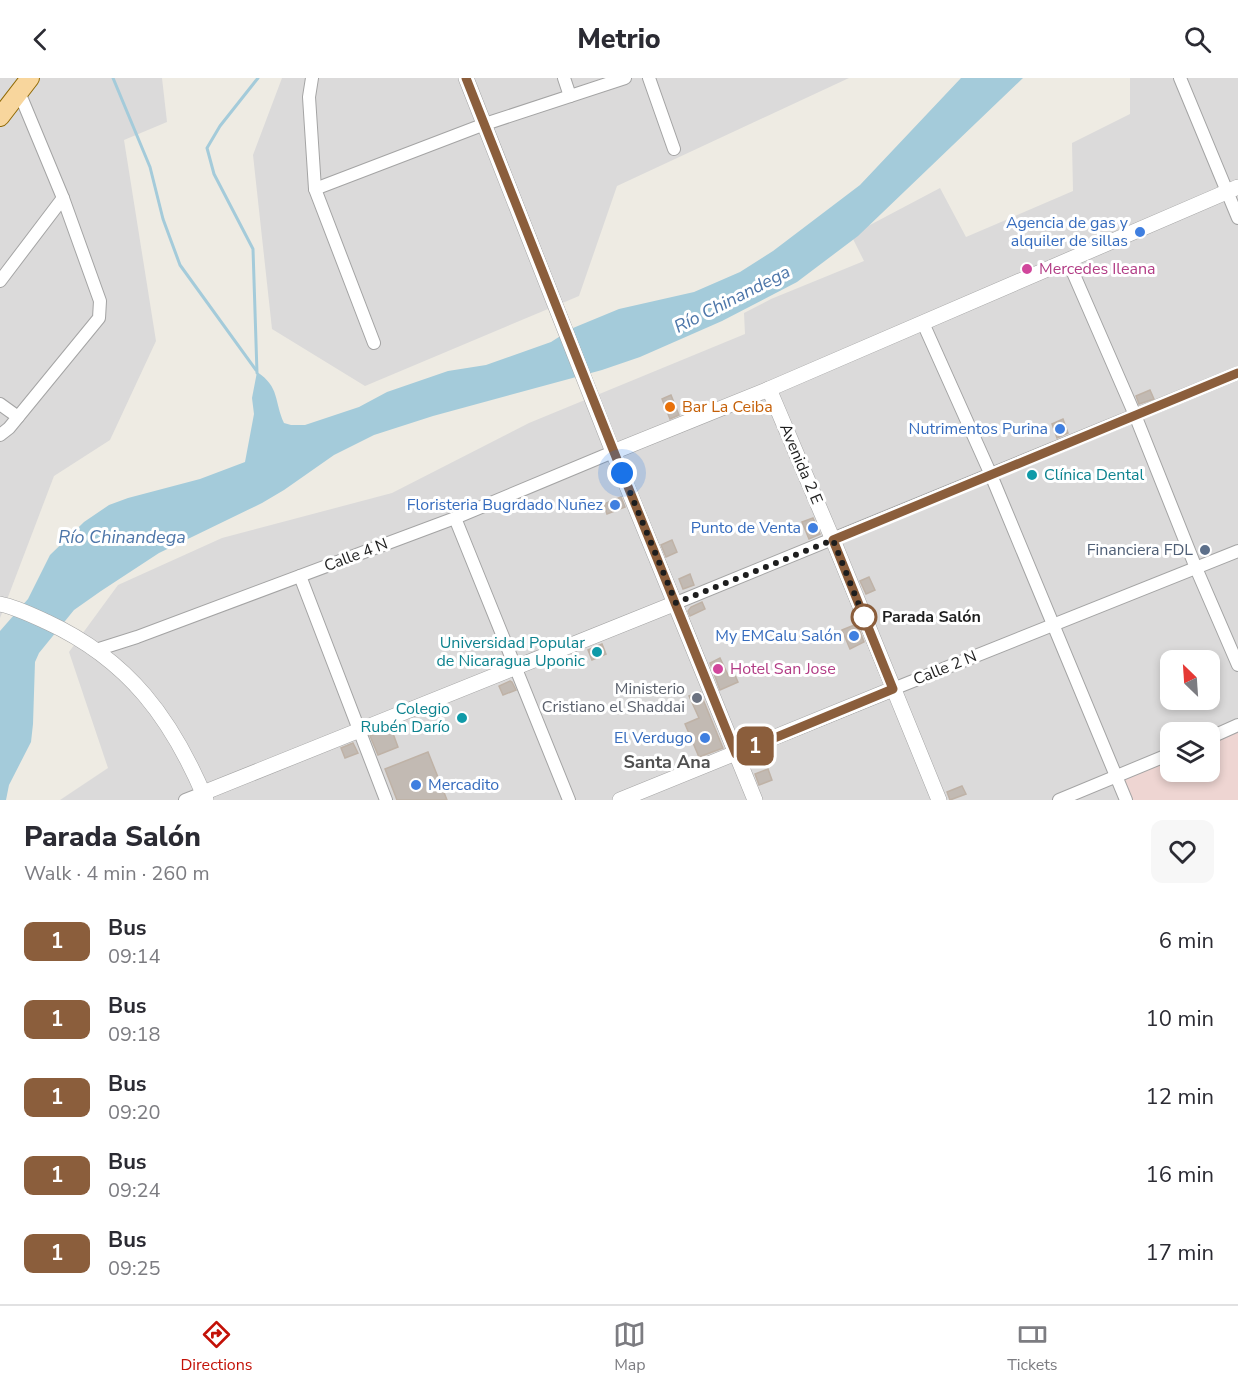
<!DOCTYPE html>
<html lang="en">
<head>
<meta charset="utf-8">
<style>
	:root { --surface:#fff; --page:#f7f7f7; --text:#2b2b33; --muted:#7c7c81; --line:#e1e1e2; --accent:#c31107 }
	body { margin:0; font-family:"Nunito Sans",sans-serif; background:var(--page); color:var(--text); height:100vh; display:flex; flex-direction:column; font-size:22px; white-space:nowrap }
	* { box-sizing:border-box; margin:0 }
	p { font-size:20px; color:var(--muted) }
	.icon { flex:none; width:33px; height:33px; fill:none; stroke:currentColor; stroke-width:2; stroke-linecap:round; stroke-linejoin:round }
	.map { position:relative; height:722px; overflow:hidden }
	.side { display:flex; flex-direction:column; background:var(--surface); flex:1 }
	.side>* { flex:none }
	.badge { padding:0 12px; border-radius:9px; font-size:21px; line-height:39px }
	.needle { width:39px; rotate:335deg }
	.buttons { position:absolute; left:1160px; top:572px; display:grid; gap:12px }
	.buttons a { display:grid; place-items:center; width:60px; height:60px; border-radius:12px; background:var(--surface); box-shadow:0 3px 9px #0003; font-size:30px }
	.you { position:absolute; width:30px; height:30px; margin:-15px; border:4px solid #fff; border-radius:50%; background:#1a73e8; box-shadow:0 0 0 9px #1a73e833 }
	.map>.badge { position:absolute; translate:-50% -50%; box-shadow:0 0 0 3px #fff }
	.round { display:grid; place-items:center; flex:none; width:63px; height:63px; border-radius:12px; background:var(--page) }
	.head { display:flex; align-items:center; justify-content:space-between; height:102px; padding:0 24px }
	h1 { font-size:28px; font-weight:800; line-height:45px }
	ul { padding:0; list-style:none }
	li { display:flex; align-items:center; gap:18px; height:78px; padding:0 24px }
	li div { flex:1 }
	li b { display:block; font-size:22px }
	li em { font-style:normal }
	li .badge { min-width:66px; font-weight:700; text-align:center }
	header { display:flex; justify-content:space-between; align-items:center; height:78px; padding:0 24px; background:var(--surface); font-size:27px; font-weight:800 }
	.tab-bar { display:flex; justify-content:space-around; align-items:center; height:84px; border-top:2px solid var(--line); background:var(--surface); font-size:16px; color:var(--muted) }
	.tab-bar a { display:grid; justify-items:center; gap:3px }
	.tab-bar .current { color:var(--accent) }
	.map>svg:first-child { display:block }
	.residential { fill:#dbdada; fill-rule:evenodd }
	.commercial { fill:#eed5d2 }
	.water { fill:#a4cbda }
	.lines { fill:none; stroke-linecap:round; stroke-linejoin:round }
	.stream { stroke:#a4cbda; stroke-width:3 }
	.building { fill:#c2bab3; stroke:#bfb2a6; stroke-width:1.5 }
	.minor-casing { stroke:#a4a4a4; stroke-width:14 }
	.tertiary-casing { stroke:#a4a4a4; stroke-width:16 }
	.primary-casing { stroke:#916a05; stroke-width:20 }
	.minor { stroke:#fff; stroke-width:12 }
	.tertiary { stroke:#fff; stroke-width:15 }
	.primary { stroke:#f8d69d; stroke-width:18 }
	.line-casing { stroke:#fff; stroke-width:14 }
	.line { stroke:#8b5e3c; stroke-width:9 }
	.walk { stroke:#1d1d1d; stroke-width:6; stroke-dasharray:0 10.8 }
	.shop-dot { fill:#3f7fe0; stroke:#fff; stroke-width:2 }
	.hotel-dot { fill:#d1479c; stroke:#fff; stroke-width:2 }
	.food-dot { fill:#e8710a; stroke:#fff; stroke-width:2 }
	.culture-dot { fill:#0f9aa8; stroke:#fff; stroke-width:2 }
	.service-dot { fill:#5c6f8a; stroke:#fff; stroke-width:2 }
	.stop-dot { fill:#fff; stroke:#8b5e3c; stroke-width:3 }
	.worship-dot { fill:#6b7280; stroke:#fff; stroke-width:2 }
	.labels { text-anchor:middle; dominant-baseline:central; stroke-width:6; stroke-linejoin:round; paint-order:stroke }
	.shop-label { font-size:16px; fill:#366cbe; stroke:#fff; text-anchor:end }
	.hotel-label { font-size:16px; fill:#b23c85; stroke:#fff; text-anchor:start }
	.food-label { font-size:16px; fill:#c56008; stroke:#fff; text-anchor:start }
	.street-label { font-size:16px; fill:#1d1d1d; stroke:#fff }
	.culture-label { font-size:16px; fill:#0d838f; stroke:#fff; text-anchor:end }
	.service-label { font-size:16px; fill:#4e5e75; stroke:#fff; text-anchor:end }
	.stop-label { font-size:16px; font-weight:bold; fill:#1d1d1d; stroke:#fff; text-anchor:start }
	.worship-label { font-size:16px; fill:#5b616d; stroke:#fff; text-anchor:end }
	.water-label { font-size:18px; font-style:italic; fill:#4d76a9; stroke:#fff }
	.neighbourhood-label { font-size:18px; font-weight:bold; fill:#505050; stroke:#fff }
</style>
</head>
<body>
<header><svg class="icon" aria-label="back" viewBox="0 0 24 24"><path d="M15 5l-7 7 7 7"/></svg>Metrio<svg class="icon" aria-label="search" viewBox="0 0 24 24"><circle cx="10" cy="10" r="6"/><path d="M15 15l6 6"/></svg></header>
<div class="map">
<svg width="1238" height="722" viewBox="0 0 1238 722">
	<rect width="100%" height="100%" fill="#eeebe3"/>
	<g class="residential">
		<path d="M0 0H162L167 44 124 62 156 263 110 362 54 398 0 540Z"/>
		<path d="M282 0H849L617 108 579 218 365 308 272 251 253 77Z"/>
		<path d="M1130 0H1238V722H60L108 690 69 574 118 507 222 460 392 415 529 345 745 256 744 235 771 221 864 183 851 157 940 110 966 159 1073 113 1072 65 1130 36ZM1170 582H1209V621H1170ZM1170 654H1209V693H1170Z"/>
	</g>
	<path class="commercial" d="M1238 647V722H1126L1117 698 1170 676V693H1209V660Z"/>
	<path class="water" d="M961 0H1023L858 158 797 204 722 243 640 279 602 292 433 338 374 357 334 377 284 412 262 425 159 475 101 513 74 532 39 575 35 584 33 646 31 664 9 707 6 722H0V553L28 521 50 477 84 444 109 427 128 420 200 401 245 384 254 336 252 320 257 294C280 309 274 323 284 345L291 347H305L359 329 387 314 448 293 486 287 551 264 573 250 619 231 694 214 740 194 773 173 860 107Z"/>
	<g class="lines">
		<g class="stream">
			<path d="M113 0 150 89 163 141 180 187 256 292"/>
			<path d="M257 295 253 171 214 96 207 70 220 48 258 0"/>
		</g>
	</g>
	<g class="building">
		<path d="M1150 312 1154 321 1139 326 1136 318Z"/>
		<path d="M671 317 679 337 670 341 662 321Z"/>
		<path d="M1063 341 1068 355 1057 360 1052 346Z"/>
		<path d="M621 419 625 429 607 436 604 426Z"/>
		<path d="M813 440 820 456 809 461 802 444Z"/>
		<path d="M672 462 677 474 666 479 661 467Z"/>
		<path d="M690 496 694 507 683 511 679 501Z"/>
		<path d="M869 499 875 512 866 516 860 503Z"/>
		<path d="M702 524 705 531 690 538 688 533 691 529Z"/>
		<path d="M857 546 864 564 850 571 842 552Z"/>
		<path d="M602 566 606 576 592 582 588 572Z"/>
		<path d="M720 580 728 597 734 595 738 604 720 612 710 585Z"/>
		<path d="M510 603 512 604 516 612 503 617 499 608Z"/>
		<path d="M700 614 723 670 699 679 685 646 699 640 689 618Z"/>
		<path d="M757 648 759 655 741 662 738 656Z"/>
		<path d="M391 650 398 669 378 677 370 658Z"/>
		<path d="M353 665 358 675 345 680 341 670Z"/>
		<path d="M428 674 447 722H397L385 691Z"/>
		<path d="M768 691 772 702 759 707 755 696Z"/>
		<path d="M962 708 966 716 950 722 947 714Z"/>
	</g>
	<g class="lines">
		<defs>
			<g id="minor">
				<path d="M312 0 309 19 315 111 374 265"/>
				<path d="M564 0 570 18"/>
				<path d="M649 0 674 71"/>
				<path d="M1180 0 1238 140"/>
				<path d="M315 111 485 46 625 0"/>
				<path d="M1068 183 1135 337 1196 490 1238 587"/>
				<path d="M0 203 63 120"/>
				<path d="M923 245 991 397 1126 722"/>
				<path d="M0 326 18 339"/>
				<path d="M0 357 9 350 99 240 100 223 63 120 19 14"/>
				<path d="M455 440 569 722"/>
				<path d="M300 498 386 722"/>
				<path d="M676 525 1238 295"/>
				<path d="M96 572 137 559 455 440 613 374"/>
				<path d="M893 611 1238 473"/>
				<path d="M1209 660 1238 647"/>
				<path d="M185 722 203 715"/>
				<path d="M1059 722 1170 676"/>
			</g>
			<g id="tertiary">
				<path d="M466 0 613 374 755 722"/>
				<path d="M769 311 833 462 939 722"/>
				<path d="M613 374 769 311 1238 109"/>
				<path d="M0 526C16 529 32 537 47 544 129 582 172 641 206 722"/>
				<path d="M203 715 676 525"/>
				<path d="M620 722 893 611"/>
			</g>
			<path id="primary" d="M0 39 30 0"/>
		</defs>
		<use href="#minor" class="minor-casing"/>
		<use href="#tertiary" class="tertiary-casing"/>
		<use href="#primary" class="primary-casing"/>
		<use href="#minor" class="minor"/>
		<use href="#tertiary" class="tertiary"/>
		<use href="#primary" class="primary"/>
	</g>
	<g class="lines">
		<defs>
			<path id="line" d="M466 0 614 374 736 676 893 611 833 462 1238 295"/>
		</defs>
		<use href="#line" class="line-casing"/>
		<use href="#line" class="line"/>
		<path class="walk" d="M622 395 676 525 833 462 867 547 864 539"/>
	</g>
	<g class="shop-dot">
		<circle cx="1140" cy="154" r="6"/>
		<circle cx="1060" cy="351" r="6"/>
		<circle cx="615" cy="427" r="6"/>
		<circle cx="813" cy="450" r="6"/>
		<circle cx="854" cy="558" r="6"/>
		<circle cx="705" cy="660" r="6"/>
		<circle cx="416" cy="707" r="6"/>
	</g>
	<g class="hotel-dot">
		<circle cx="1027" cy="191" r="6"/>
		<circle cx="718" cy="591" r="6"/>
	</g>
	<circle class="food-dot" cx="670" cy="329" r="6"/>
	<g class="culture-dot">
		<circle cx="1032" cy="397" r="6"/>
		<circle cx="597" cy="574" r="6"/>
		<circle cx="462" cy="640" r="6"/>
	</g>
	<circle class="service-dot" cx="1205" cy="472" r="6"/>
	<circle class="stop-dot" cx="864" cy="539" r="12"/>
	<circle class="worship-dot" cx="697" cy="620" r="6"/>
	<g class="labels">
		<g class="shop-label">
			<text x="1128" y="145">Agencia de gas y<tspan x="1128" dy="18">alquiler de sillas</tspan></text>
			<text x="1048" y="351">Nutrimentos Purina</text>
			<text x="603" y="427">Floristeria Bugrdado Nuñez</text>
			<text x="801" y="450">Punto de Venta</text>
			<text x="842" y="558">My EMCalu Salón</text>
			<text x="693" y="660">El Verdugo</text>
			<text x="428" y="707" text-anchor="start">Mercadito</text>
		</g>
		<g class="hotel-label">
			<text x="1039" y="191">Mercedes Ileana</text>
			<text x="730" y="591">Hotel San Jose</text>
		</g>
		<g class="food-label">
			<text x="682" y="329">Bar La Ceiba</text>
		</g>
		<g class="street-label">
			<text transform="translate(801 386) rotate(67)">Avenida 2 E</text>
			<text transform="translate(356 477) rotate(-21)">Calle 4 N</text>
			<text transform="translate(945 590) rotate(-22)">Calle 2 N</text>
		</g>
		<g class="culture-label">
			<text x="1044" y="397" text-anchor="start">Clínica Dental</text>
			<text x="585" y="565">Universidad Popular<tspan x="585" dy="18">de Nicaragua Uponic</tspan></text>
			<text x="450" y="631">Colegio<tspan x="450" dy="18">Rubén Darío</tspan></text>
		</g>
		<g class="service-label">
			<text x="1193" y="472">Financiera FDL</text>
		</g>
		<g class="stop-label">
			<text x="882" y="539">Parada Salón</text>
		</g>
		<g class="worship-label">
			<text x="685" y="611">Ministerio<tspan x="685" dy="18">Cristiano el Shaddai</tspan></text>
		</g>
		<g class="water-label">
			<text transform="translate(732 221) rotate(-27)">Río Chinandega</text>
			<text x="122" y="459">Río Chinandega</text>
		</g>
		<g class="neighbourhood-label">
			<text x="667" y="684">Santa Ana</text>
		</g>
	</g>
</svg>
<div class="buttons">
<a><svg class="needle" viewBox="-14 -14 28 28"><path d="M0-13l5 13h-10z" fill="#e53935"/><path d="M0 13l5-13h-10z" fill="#7c7c81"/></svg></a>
<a><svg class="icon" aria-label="layers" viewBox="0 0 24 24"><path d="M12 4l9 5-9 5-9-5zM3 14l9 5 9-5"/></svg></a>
</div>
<div class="you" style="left:622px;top:395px"></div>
<b class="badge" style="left:755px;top:668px;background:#8b5e3c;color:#fff">1</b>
</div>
<section class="side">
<div class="head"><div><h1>Parada Salón</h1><p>Walk · 4 min · 260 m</p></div><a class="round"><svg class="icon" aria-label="heart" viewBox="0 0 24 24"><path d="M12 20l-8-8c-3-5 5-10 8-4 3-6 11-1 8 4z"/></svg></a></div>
<ul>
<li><span class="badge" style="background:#8b5e3c;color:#fff">1</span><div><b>Bus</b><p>09:14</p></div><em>6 min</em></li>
<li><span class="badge" style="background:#8b5e3c;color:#fff">1</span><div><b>Bus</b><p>09:18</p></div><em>10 min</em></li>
<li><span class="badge" style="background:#8b5e3c;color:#fff">1</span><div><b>Bus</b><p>09:20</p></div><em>12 min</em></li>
<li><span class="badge" style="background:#8b5e3c;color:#fff">1</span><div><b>Bus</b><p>09:24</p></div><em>16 min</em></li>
<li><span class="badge" style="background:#8b5e3c;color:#fff">1</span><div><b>Bus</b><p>09:25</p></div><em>17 min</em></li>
</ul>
</section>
<nav class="tab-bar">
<a class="current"><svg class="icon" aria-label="directions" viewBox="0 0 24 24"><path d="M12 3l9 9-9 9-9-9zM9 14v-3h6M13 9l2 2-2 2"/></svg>Directions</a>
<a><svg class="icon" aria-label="map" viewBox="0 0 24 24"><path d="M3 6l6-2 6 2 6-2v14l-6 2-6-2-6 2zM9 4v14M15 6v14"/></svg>Map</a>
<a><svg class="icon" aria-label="tickets" viewBox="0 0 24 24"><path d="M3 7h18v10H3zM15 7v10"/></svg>Tickets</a>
</nav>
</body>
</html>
